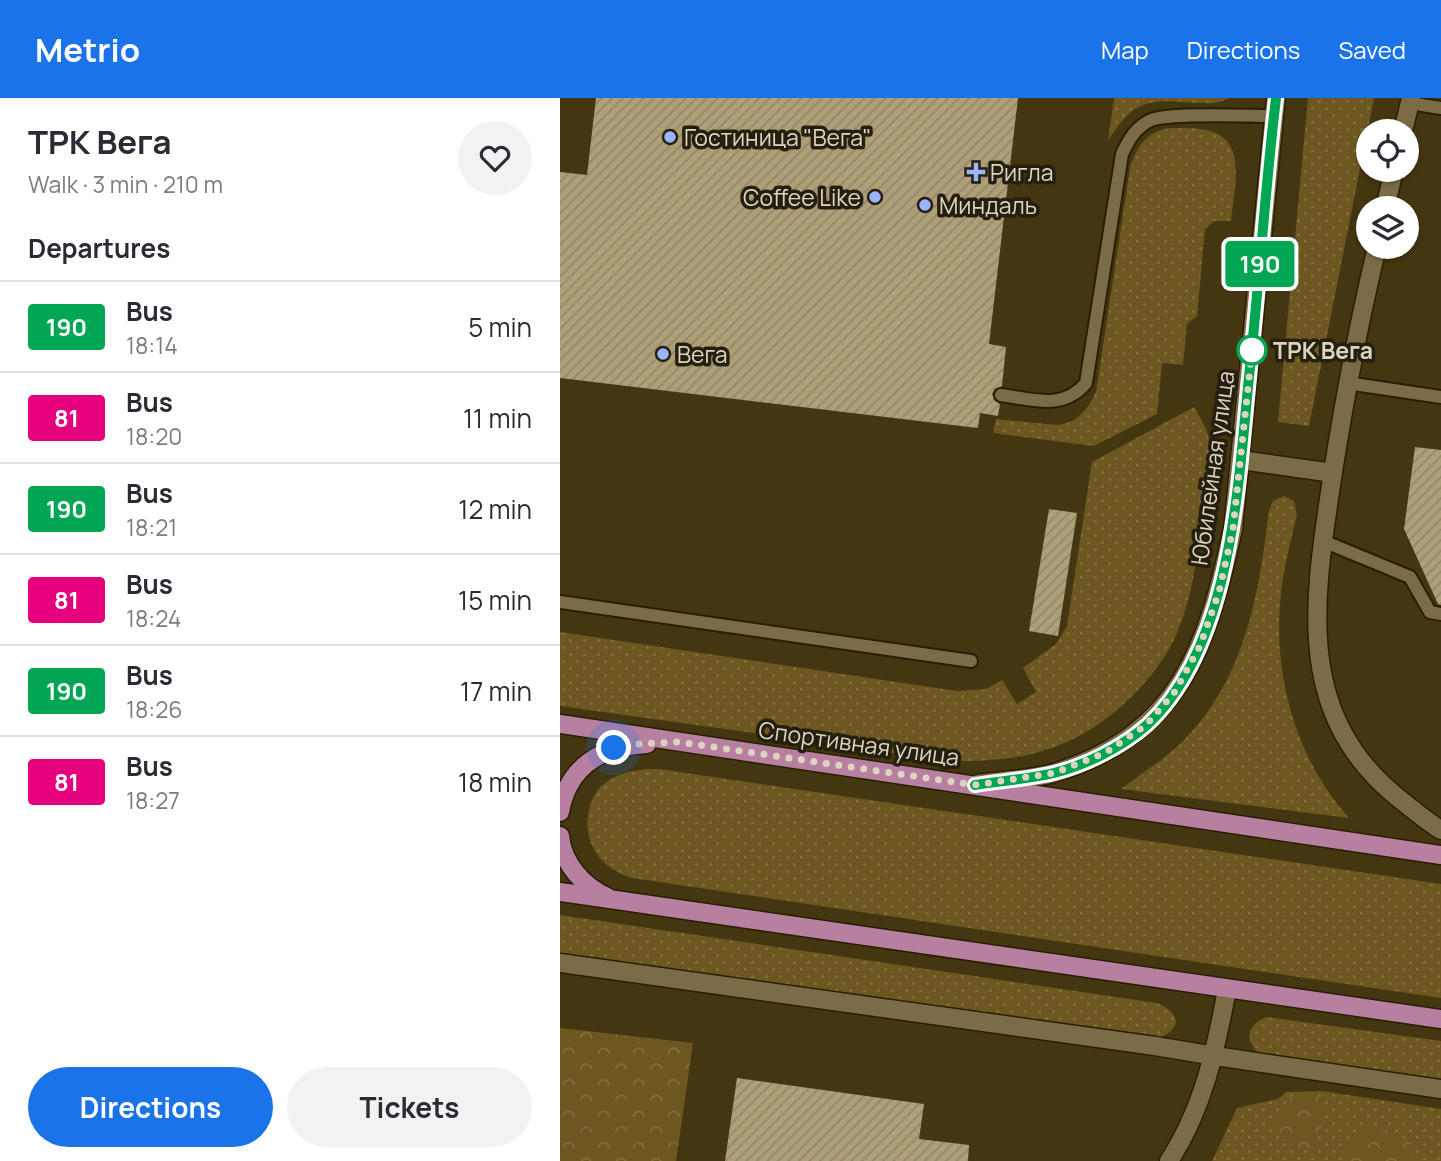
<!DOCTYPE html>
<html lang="en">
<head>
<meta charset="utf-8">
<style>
	:root { --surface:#fff; --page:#f2f2f3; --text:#2b2b33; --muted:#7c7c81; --line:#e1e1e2; --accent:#1a73e8 }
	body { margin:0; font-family:Manrope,sans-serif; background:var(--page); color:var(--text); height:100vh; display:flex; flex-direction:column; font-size:26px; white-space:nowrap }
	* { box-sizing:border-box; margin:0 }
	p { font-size:23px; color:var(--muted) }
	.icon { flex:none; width:38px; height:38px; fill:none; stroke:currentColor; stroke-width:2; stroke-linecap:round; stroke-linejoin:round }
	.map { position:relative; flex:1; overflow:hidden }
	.sheet { display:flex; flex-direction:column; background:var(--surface); width:560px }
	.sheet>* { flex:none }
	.badge { padding:0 14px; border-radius:5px; font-size:24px; line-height:46px }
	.fabs { position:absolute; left:796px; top:21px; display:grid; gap:14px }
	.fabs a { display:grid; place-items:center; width:63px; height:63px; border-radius:50%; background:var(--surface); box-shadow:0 2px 5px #0004; font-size:35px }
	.you { position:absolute; width:35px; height:35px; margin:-18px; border:5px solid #fff; border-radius:50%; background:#1a73e8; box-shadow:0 0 0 10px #1a73e833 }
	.map>.badge { position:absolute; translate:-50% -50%; box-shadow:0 0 0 4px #fff }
	h2 { padding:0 28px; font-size:26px; line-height:63px }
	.round { display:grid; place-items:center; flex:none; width:74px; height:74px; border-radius:37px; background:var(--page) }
	.head { display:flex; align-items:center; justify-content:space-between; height:119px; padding:0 28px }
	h1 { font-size:33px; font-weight:700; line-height:52px }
	.primary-button { display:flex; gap:14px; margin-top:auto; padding:14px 28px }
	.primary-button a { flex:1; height:80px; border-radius:42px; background:var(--accent); color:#fff; font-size:28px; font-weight:700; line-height:80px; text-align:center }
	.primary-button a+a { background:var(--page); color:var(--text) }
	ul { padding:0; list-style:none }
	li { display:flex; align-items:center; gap:21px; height:91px; padding:0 28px; border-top:2px solid var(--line) }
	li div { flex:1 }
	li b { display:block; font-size:26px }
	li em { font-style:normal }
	li .badge { min-width:77px; font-weight:700; text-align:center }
	header { display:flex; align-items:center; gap:42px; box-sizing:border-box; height:98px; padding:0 35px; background:var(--accent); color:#fff }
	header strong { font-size:33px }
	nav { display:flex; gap:38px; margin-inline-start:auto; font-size:24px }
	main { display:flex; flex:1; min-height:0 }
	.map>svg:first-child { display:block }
	.grass { fill:url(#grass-dots) }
	.forest { fill:url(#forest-crowns) }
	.building { fill:url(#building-hatch) }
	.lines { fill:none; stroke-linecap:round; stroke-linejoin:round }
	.service-casing { stroke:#281e03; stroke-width:16 }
	.minor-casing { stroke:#281e03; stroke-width:21 }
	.secondary-casing { stroke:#281e03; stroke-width:21 }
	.primary-casing { stroke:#281e03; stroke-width:21 }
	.service { stroke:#7b6c47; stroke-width:12 }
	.minor { stroke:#7b6c47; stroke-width:18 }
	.secondary { stroke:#7b6c47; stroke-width:18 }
	.primary { stroke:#b880a0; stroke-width:18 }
	.line-casing { stroke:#fff; stroke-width:16 }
	.line { stroke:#00a651; stroke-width:10 }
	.walk { stroke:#dcd4c0; stroke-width:7; stroke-dasharray:0 12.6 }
	.poi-dot { fill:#9bb4fd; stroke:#251f0f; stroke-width:2.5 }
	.stop-dot { fill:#fff; stroke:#00a651; stroke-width:3.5 }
	.labels { text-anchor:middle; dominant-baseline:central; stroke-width:7; stroke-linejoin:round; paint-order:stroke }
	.poi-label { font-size:23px; fill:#dcd4c0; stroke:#251f0f; text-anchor:start }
	.stop-label { font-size:23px; font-weight:bold; fill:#dcd4c0; stroke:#251f0f; text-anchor:start }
	.street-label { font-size:23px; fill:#dcd4c0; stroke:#251f0f }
</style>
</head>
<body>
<header>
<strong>Metrio</strong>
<nav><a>Map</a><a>Directions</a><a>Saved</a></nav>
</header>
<main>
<section class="sheet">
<div class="head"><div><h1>ТРК Вега</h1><p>Walk · 3 min · 210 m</p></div><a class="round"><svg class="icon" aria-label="heart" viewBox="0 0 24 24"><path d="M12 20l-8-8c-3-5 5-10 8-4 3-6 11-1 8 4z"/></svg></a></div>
<h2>Departures</h2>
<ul>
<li><span class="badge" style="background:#00a651;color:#fff">190</span><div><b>Bus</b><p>18:14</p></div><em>5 min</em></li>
<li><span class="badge" style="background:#e6007e;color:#fff">81</span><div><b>Bus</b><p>18:20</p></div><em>11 min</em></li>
<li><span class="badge" style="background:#00a651;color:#fff">190</span><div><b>Bus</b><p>18:21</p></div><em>12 min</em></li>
<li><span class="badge" style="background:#e6007e;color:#fff">81</span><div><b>Bus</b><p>18:24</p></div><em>15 min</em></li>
<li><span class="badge" style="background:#00a651;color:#fff">190</span><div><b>Bus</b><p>18:26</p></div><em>17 min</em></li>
<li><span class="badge" style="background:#e6007e;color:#fff">81</span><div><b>Bus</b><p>18:27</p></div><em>18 min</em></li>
</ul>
<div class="primary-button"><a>Directions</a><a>Tickets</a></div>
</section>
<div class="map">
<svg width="881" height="1063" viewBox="0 0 881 1063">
	<defs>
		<pattern id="grass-dots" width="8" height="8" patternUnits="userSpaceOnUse" patternTransform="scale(1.75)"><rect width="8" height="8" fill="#6b571f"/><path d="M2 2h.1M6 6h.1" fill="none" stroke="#806e3e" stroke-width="1.8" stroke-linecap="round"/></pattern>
		<pattern id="forest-crowns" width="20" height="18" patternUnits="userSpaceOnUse" patternTransform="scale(1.75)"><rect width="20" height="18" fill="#6b571f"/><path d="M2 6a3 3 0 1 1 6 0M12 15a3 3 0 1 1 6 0" fill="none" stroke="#806e3e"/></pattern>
		<pattern id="building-hatch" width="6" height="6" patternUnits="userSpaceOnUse" patternTransform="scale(1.75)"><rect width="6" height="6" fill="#ae9f78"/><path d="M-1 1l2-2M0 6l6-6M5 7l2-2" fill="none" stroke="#938768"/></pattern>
	</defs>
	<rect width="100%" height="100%" fill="#443611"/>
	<g class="grass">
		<path d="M554 0H669C659 6 648 5 636 5 589 1 574 1 548 43Z"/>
		<path d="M748 0H814L749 328 718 324Z"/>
		<path d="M610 30C624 30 640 29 653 34 688 46 673 96 671 123H654L645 131 637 218 627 226 623 267 602 265 597 316 534 348 433 335 436 321 497 327C517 325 528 311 536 294L570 70C577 48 586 34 610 30Z"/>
		<path d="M634 309C639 318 645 327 648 337 652 348 643 411 641 427 637 462 632 497 619 530 608 559 589 582 567 603 515 652 463 664 392 663L0 608V534L397 593 426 591 442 582 457 606 476 594 463 570 496 546 507 528 532 364Z"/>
		<path d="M724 398 734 403 737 417C730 446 722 476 720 506 714 583 738 663 789 720L561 691C582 675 605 661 624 642 686 579 699 495 709 412L713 403Z"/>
		<path d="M87 671H99L881 786V900L72 780C39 770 20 742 30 708 33 699 37 691 45 685 57 675 72 673 87 671Z"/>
		<path d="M0 817 597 905C626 918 619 935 592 942L0 855Z"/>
		<path d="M707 919 881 943V984L702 958C684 944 685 927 707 919Z"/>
		<path d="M762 993 881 1011V1063H652L677 1010 718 1001 726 994Z"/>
	</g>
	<g class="forest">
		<path d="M0 930 133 945 116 1063H0Z"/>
		<path d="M753 994 765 1006 761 1031 751 1054 724 1045 715 1023 731 998Z"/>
		<path d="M806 1031 833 1032 852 1047 851 1063H787L786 1051Z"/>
	</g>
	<g class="building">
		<path d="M36 0H458L429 246 446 249 442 288 435 291 432 296 435 303 440 306 438 318 420 315 418 330 0 280V74L27 77Z"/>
		<path d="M855 349 881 352V507L878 506 844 431Z"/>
		<path d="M489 411 517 415 498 538 469 533Z"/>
		<path d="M177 980 364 1006 359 1041 409 1047 408 1063H165Z"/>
	</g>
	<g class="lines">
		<defs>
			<g id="service">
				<path d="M850 5 881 10"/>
				<path d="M787 285 881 299"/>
				<path d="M441 297C472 301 503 313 526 285L562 56C569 42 574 31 589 23 605 14 690 18 714 18"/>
				<path d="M763 443 850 479 870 514 881 516"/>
				<path d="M0 504 411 563"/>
			</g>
			<g id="minor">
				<path d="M0 865 595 948 655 958 881 991"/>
				<path d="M609 1063C643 1011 656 951 667 891"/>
			</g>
			<g id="secondary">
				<path d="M843 33 851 0"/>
				<path d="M825 110 834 72"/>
				<path d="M817 149C799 224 785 298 773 374 755 496 730 616 842 703 855 713 867 724 881 732"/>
				<path d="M681 362 773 375"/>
				<path d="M418 686C443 682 472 682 497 674 622 634 647 548 673 431L716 0"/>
			</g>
			<g id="primary">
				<path d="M0 626 881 757"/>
				<path d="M0 714C8 668 42 648 87 646"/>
				<path d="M0 738C3 766 23 788 47 799"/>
				<path d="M0 794 881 921"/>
			</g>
		</defs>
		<use href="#service" class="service-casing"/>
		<use href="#minor" class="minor-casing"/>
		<use href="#secondary" class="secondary-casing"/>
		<use href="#primary" class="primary-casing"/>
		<use href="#service" class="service"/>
		<use href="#minor" class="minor"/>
		<use href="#secondary" class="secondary"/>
		<use href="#primary" class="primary"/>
	</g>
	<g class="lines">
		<defs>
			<path id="line" d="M415 687C441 683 469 681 494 675 526 667 562 649 587 627 672 548 678 387 689 279 699 186 705 93 716 0"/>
		</defs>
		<use href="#line" class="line-casing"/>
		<use href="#line" class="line"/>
		<path class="walk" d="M54 650 78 646 119 644 415 687 494 675 545 655 586 627 614 595 640 548 659 494 673 431 692 252"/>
	</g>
	<g class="poi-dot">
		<circle cx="110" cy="39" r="7"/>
		<path d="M412.5 63.5h7v7h7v7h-7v7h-7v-7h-7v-7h7z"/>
		<circle cx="315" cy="99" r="7"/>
		<circle cx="365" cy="107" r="7"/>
		<circle cx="103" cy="256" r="7"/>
	</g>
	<circle class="stop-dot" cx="692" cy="252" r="14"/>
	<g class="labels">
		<g class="poi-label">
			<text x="124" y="39">Гостиница "Вега"</text>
			<text x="430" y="74">Ригла</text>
			<text x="301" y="99" text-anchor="end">Coffee Like</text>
			<text x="379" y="107">Миндаль</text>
			<text x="117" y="256">Вега</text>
		</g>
		<g class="stop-label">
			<text x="713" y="252">ТРК Вега</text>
		</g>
		<g class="street-label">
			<text transform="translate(652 370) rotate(-82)">Юбилейная улица</text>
			<text transform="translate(299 645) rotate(8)">Спортивная улица</text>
		</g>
	</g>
</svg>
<div class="fabs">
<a><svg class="icon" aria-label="locate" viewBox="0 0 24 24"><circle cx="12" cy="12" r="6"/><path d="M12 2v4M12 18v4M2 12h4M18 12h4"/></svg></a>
<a><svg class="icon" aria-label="layers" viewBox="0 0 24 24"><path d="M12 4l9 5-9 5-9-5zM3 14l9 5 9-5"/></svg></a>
</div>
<div class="you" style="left:54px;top:650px"></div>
<b class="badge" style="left:700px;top:166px;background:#00a651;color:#fff">190</b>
</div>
</main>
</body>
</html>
